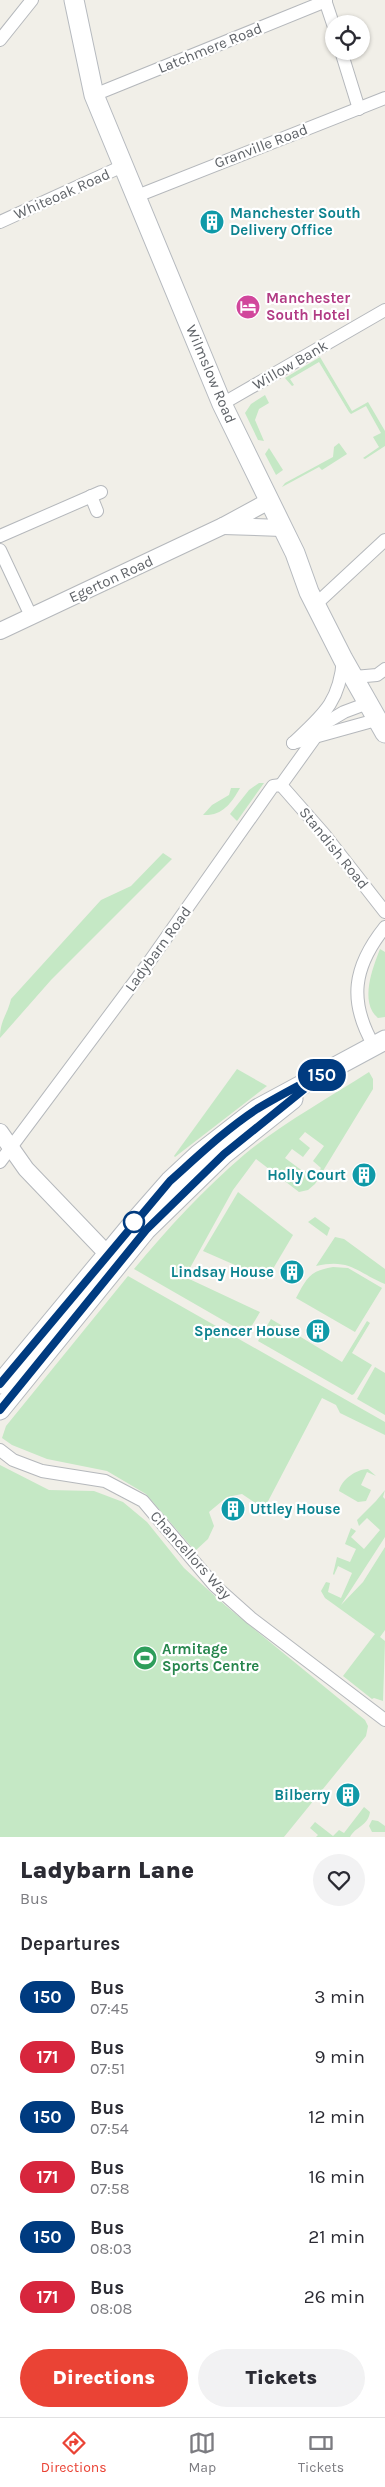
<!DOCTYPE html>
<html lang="en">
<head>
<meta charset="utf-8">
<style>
	:root { --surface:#fff; --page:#f2f2f3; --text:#2b2b33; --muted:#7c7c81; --line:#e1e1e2; --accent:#ea4335 }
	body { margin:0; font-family:Karla,sans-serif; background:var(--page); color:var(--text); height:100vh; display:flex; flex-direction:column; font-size:19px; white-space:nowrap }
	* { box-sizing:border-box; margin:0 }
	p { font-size:16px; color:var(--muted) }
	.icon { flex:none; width:28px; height:28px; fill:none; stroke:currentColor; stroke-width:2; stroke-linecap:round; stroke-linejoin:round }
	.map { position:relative; height:1837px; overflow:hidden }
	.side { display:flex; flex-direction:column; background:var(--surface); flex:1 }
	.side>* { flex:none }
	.badge { padding:0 10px; border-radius:16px; font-size:18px; line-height:32px }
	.fabs { position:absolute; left:325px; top:15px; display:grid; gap:10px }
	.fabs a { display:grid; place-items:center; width:45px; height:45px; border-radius:50%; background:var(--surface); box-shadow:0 1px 4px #0004; font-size:25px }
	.map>.badge { position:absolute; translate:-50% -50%; box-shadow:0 0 0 2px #fff }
	h2 { padding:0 20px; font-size:19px; line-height:45px }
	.round { display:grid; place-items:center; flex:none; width:52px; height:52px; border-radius:26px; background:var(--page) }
	.overview { display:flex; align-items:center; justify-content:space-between; height:85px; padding:0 20px }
	h1 { font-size:24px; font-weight:800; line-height:38px }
	.button { display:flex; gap:10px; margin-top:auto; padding:10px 20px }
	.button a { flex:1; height:58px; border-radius:30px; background:var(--accent); color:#fff; font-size:20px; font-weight:800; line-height:58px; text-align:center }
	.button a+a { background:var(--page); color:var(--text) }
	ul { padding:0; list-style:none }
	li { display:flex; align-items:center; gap:15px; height:60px; padding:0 20px }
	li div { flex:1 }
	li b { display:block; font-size:19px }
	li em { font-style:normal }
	li .badge { min-width:55px; font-weight:700; text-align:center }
	.tab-bar { display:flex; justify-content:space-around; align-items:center; height:70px; border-top:1px solid var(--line); background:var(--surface); font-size:14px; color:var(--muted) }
	.tab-bar a { display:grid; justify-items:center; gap:2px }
	.tab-bar .current { color:var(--accent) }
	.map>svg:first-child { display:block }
	.green { fill:#c5e8c5; fill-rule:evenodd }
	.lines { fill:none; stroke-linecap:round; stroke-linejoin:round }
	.minor-casing { stroke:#b5b8bc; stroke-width:14 }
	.tertiary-casing { stroke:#b5b8bc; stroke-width:18 }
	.secondary-casing { stroke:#b6babf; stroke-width:21 }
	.minor { stroke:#fff; stroke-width:12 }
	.tertiary { stroke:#fff; stroke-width:16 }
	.secondary { stroke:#fff; stroke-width:19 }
	.line-casing { stroke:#fff; stroke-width:11 }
	.line { stroke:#003b80; stroke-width:8 }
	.stop-dot { fill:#fff; stroke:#003b80; stroke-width:2.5 }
	.labels { text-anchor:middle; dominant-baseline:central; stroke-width:4.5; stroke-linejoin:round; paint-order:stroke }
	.street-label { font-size:15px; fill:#5f6368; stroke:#fff }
	.culture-label { font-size:15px; font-weight:bold; fill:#0d838f; stroke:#fff; text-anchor:end }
	.hotel-label { font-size:15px; font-weight:bold; fill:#b23c85; stroke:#fff; text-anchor:start }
	.leisure-label { font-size:15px; font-weight:bold; fill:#27864d; stroke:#fff; text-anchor:start }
</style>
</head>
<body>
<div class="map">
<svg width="385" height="1837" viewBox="0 0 385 1837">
	<rect width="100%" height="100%" fill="#f1efe8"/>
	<g class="green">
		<path d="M320 357 352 411 368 402 385 431V446L365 459 363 458 379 447 373 437 381 433 366 406 351 414 349 412 319 362 290 379 294 385 292 386 285 378Z"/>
		<path d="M265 395 269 403 259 409 255 420 264 441 258 440 245 413 251 404Z"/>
		<path d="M339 443 347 454 322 470 319 467 282 487 285 483 333 457 334 447Z"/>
		<path d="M269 448 283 470 276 475 265 454Z"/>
		<path d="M259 783H264L237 821 230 814 249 790Z"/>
		<path d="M231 788H240C231 804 222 816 203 815L212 805 229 795Z"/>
		<path d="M163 853 172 859 51 980 0 1038C0 1020 7 1016 11 999L101 900 131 886Z"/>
		<path d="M380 949 385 952V1017L378 1018C359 1002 373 967 380 949Z"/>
		<path d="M237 1069 267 1086 175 1157 174 1156Z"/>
		<path d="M369 1072 373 1079V1089L315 1184 308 1190 299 1192 256 1159 233 1190 185 1277 260 1312 247 1334 134 1269C168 1228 204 1189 245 1154 283 1123 327 1099 369 1072ZM305 1132 324 1146 313 1161 321 1168 314 1177 306 1171 304 1172 285 1158 292 1149 303 1157 310 1148 299 1139Z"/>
		<path d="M238 1192 293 1235 267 1279 203 1251Z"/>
		<path d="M315 1217 330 1228 327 1236 308 1222Z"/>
		<path d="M335 1237 344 1239 385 1269V1284C356 1272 350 1258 316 1266Z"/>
		<path d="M333 1267 348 1268 382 1288 355 1332 296 1298C307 1278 309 1271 333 1267Z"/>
		<path d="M128 1276 385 1422V1435L340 1413 336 1405 322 1398 264 1509 242 1494 227 1497 209 1512 214 1526 208 1539 195 1551 146 1494 107 1471 47 1459 12 1445 2 1438 6 1426Z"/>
		<path d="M271 1319 342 1362 367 1321 370 1323 352 1353 372 1365 354 1394 352 1395 258 1341Z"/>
		<path d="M375 1367 385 1373V1415L357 1399Z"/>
		<path d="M0 1465 49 1490 94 1491 123 1502 147 1522 184 1568 226 1606 365 1720 368 1726 366 1736 284 1837H0Z"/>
		<path d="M368 1469 376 1476 367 1472 361 1485 371 1490 366 1501 358 1502 339 1491C341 1480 356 1469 368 1469Z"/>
		<path d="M385 1490 383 1497 385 1499V1537L341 1605 363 1582 385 1547V1630L380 1637 385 1641 383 1701 374 1698 372 1699 343 1676 375 1634 325 1598 321 1591 326 1582 330 1583 328 1592 341 1598 352 1573 338 1566 334 1575 333 1574 337 1557 350 1562 356 1549 345 1544 351 1528 356 1531 351 1537 364 1549 380 1530 367 1518 359 1526 357 1520 376 1501Z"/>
		<path d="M364 1807 370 1812C368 1826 355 1827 350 1837H316L318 1835 310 1828 315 1822 333 1836 339 1830 344 1833Z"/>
		<path d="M372 1820 378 1821 385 1826V1832H372L369 1826Z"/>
	</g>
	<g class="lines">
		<defs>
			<g id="minor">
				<path d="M325 0 334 27"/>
				<path d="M0 40 32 0"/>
				<path d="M341 51 359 109"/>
				<path d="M94 95 326 1"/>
				<path d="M137 196 385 98"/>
				<path d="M0 222 125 165"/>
				<path d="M222 404 385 310"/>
				<path d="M91 496 97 511"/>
				<path d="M0 536 101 492"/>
				<path d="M0 550 31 616"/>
				<path d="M315 605 385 540"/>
				<path d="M354 677 377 675 385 669"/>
				<path d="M312 731 344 712 368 703"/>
				<path d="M293 743C323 715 340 702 343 659"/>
				<path d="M293 743 376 720"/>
				<path d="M281 785 324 834 385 912"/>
				<path d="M281 785 314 739"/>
				<path d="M374 1046C348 1001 353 967 385 927"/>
				<path d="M0 1162 147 965 273 786 281 785"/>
				<path d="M0 1450 13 1460 42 1471 105 1481 143 1501 214 1585 251 1618 385 1720"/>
			</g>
			<g id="tertiary">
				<path d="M223 526 282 528"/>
				<path d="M0 631 223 526 269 501"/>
				<path d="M0 1132 26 1169 115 1262"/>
			</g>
			<g id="secondary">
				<path d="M74 0 94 95 222 404 295 553 309 592 343 659 385 733"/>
				<path d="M0 1384 134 1222 170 1181 199 1154 257 1109 385 1040"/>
				<path d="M0 1410 146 1230 224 1154 293 1099"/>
			</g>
		</defs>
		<use href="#minor" class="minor-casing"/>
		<use href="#tertiary" class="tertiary-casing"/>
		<use href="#secondary" class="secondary-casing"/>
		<use href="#minor" class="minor"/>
		<use href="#tertiary" class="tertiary"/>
		<use href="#secondary" class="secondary"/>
	</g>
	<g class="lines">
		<defs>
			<path id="line" d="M0 1384 170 1181C198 1156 225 1130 257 1109 280 1095 304 1083 328 1070L224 1154 146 1230 0 1410"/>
		</defs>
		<use href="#line" class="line-casing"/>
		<use href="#line" class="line"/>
	</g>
	<defs>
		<symbol id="building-disc" viewBox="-11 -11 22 22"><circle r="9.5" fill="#0f9aa8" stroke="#fff"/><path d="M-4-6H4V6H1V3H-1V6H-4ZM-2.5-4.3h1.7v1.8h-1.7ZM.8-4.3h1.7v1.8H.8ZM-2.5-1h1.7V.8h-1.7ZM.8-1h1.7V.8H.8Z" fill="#fff"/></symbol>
		<symbol id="hotel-disc" viewBox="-11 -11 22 22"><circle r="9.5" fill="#d1479c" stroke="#fff"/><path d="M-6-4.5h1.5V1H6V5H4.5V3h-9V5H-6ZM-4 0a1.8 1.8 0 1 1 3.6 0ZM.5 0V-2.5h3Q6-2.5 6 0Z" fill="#fff"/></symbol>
		<symbol id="stadium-disc" viewBox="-11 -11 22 22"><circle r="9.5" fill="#2e9e5b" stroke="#fff"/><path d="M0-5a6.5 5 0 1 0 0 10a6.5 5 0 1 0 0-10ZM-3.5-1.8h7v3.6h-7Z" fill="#fff"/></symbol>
	</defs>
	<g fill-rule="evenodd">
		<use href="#building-disc" x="198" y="208" width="28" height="28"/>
		<use href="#hotel-disc" x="234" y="293" width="28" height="28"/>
		<use href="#building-disc" x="350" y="1161" width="28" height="28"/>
		<use href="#building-disc" x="278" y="1258" width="28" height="28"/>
		<use href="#building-disc" x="304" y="1317" width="28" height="28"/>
		<use href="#building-disc" x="219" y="1495" width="28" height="28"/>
		<use href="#stadium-disc" x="131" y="1644" width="28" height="28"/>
		<use href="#building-disc" x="334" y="1781" width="28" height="28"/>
	</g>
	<circle class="stop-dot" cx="134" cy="1222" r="10"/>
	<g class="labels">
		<g class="street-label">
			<text transform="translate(210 48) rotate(-22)">Latchmere Road</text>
			<text transform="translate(261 146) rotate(-21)">Granville Road</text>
			<text transform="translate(62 194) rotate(-24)">Whiteoak Road</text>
			<text transform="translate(290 365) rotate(-30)">Willow Bank</text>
			<text transform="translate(211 374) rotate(67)">Wilmslow Road</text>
			<text transform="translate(111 579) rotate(-25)">Egerton Road</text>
			<text transform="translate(334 848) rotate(51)">Standish Road</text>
			<text transform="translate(158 949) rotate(-54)">Ladybarn Road</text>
			<text transform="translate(191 1555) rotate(48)">Chancellors Way</text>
		</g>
		<g class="culture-label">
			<text x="230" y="213" text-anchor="start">Manchester South<tspan x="230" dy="17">Delivery Office</tspan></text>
			<text x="346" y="1175">Holly Court</text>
			<text x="274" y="1272">Lindsay House</text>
			<text x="300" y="1331">Spencer House</text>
			<text x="250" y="1509" text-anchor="start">Uttley House</text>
			<text x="330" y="1795">Bilberry</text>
		</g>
		<g class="hotel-label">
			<text x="266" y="298">Manchester<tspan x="266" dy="17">South Hotel</tspan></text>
		</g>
		<g class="leisure-label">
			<text x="162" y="1649">Armitage<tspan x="162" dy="17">Sports Centre</tspan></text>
		</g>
	</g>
</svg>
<div class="fabs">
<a><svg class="icon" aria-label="locate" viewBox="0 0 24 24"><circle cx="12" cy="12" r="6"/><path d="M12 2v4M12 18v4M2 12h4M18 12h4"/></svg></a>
</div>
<b class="badge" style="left:322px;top:1075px;background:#003b80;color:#fff">150</b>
</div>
<section class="side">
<div class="overview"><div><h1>Ladybarn Lane</h1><p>Bus</p></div><a class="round"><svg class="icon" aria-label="heart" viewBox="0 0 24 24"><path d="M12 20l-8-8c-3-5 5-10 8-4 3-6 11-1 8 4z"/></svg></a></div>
<h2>Departures</h2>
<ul>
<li><span class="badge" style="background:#003b80;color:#fff">150</span><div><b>Bus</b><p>07:45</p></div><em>3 min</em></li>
<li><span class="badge" style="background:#d7263d;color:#fff">171</span><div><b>Bus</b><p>07:51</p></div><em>9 min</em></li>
<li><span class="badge" style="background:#003b80;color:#fff">150</span><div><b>Bus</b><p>07:54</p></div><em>12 min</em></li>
<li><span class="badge" style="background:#d7263d;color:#fff">171</span><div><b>Bus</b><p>07:58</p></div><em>16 min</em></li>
<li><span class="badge" style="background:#003b80;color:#fff">150</span><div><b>Bus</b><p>08:03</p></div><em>21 min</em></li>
<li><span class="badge" style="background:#d7263d;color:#fff">171</span><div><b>Bus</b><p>08:08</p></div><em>26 min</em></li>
</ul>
<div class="button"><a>Directions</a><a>Tickets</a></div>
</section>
<nav class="tab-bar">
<a class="current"><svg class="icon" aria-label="directions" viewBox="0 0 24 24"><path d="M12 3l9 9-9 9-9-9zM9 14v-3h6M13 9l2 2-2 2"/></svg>Directions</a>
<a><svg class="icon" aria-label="map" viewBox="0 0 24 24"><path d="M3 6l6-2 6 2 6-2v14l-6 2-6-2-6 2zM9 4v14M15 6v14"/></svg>Map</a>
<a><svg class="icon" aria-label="tickets" viewBox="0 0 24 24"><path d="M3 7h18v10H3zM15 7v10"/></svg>Tickets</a>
</nav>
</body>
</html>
